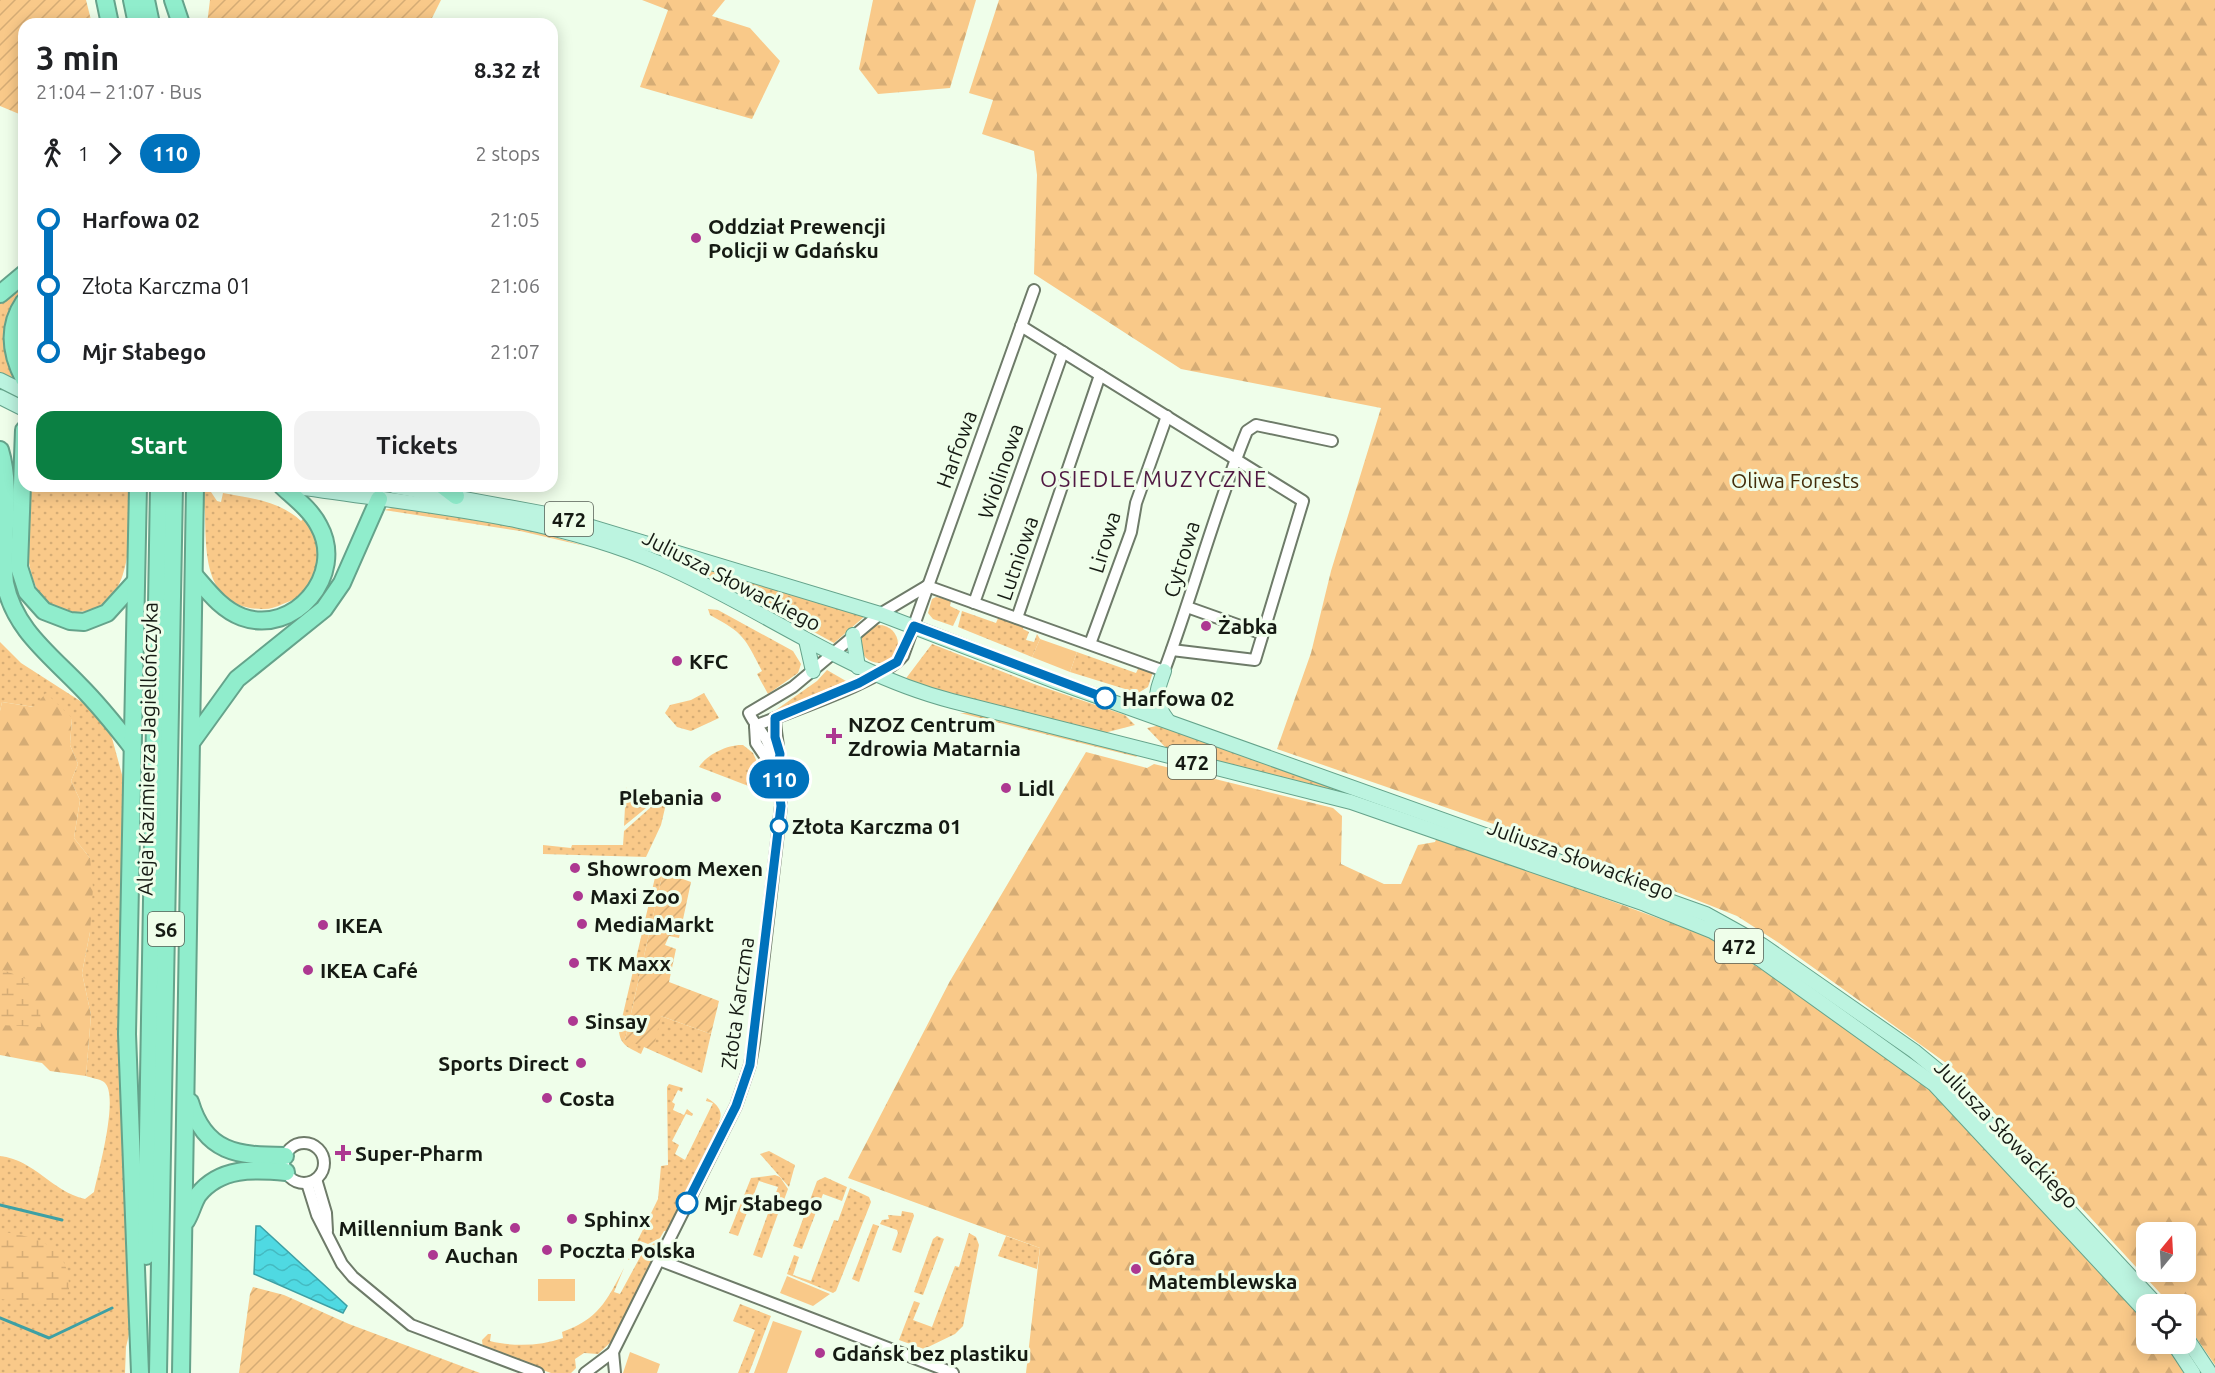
<!DOCTYPE html>
<html lang="en">
<head>
<meta charset="utf-8">
<style>
	:root { --surface:#fff; --page:#f2f2f2; --text:#202124; --muted:#757577; --accent:#0b8043 }
	body { margin:0; font-family:Ubuntu,sans-serif; background:var(--page); color:var(--text); height:100vh; display:flex; flex-direction:column; font-size:22px; white-space:nowrap }
	* { box-sizing:border-box; margin:0 }
	p { font-size:20px; color:var(--muted) }
	.icon { flex:none; width:33px; height:33px; fill:none; stroke:currentColor; stroke-width:2; stroke-linecap:round; stroke-linejoin:round }
	.map { position:relative; flex:1; overflow:hidden }
	.drawer { position:absolute; left:18px; top:18px; width:540px; height:474px; display:flex; flex-direction:column; background:var(--surface); border-radius:18px; box-shadow:0 3px 15px #0003 }
	.drawer>* { flex:none }
	.badge { padding:0 12px; border-radius:20px; font-size:21px; line-height:39px }
	.needle { width:39px; rotate:18deg }
	.controls { position:absolute; left:2136px; top:1222px; display:grid; gap:12px }
	.controls a { display:grid; place-items:center; width:60px; height:60px; border-radius:12px; background:var(--surface); box-shadow:0 3px 15px #0003; font-size:30px }
	.map>.badge { position:absolute; translate:-50% -50%; box-shadow:0 0 0 3px #fff }
	.legs { display:flex; align-items:center; gap:9px; height:66px; padding:0 18px; font-size:20px }
	.legs p { margin-inline-start:auto }
	.summary { display:flex; align-items:center; justify-content:space-between; height:102px; padding:0 18px }
	h1 { font-size:33px; font-weight:700; line-height:45px }
	.action { display:flex; gap:12px; margin-top:auto; padding:12px 18px }
	.action a { flex:1; height:69px; border-radius:18px; background:var(--accent); color:#fff; font-size:24px; font-weight:700; line-height:69px; text-align:center }
	.action a+a { background:var(--page); color:var(--text) }
	ul { padding:0 18px; list-style:none }
	li { display:flex; align-items:center; gap:21px; height:66px; font-size:22px }
	li i { display:grid; place-items:center; width:9px; height:100%; margin:0 8px; background:currentColor }
	li i::after { content:''; width:15px; height:15px; margin:-8px; border:4px solid; border-radius:50%; background:var(--surface) }
	li p { margin-inline-start:auto }
	li:first-child i { background:linear-gradient(#0000 50%,currentColor 0) }
	li:last-child i { background:linear-gradient(currentColor 50%,#0000 0) }
	.map>svg:first-child { display:block }
	.grass { fill:url(#grass-dots) }
	.forest { fill:url(#forest-firs); fill-rule:evenodd }
	.wetland { fill:url(#wetland-marsh) }
	.park { fill:#f9c989 }
	.garden { fill:url(#garden-furrows) }
	.water { fill:url(#water-waves); stroke:#3ea0a4; stroke-width:1.5 }
	.lines { fill:none; stroke-linecap:round; stroke-linejoin:round }
	.stream { stroke:#3ea0a4; stroke-width:3 }
	.minor-casing { stroke:#6e7b69; stroke-width:14 }
	.major-casing { stroke:#65a38b; stroke-width:16 }
	.highway-casing { stroke:#65a38b; stroke-width:20 }
	.minor { stroke:#fff; stroke-width:10 }
	.major { stroke:#bcf4e0; stroke-width:14 }
	.highway { stroke:#90edcc; stroke-width:16 }
	.line-1-casing { stroke:#fff; stroke-width:14 }
	.line-1 { stroke:#0072bc; stroke-width:9 }
	.poi-dot { fill:#ad3891; stroke:#effeea; stroke-width:2 }
	.stop-1-dot { fill:#fff; stroke:#0072bc; stroke-width:3 }
	.labels { text-anchor:middle; dominant-baseline:central; stroke-width:6; stroke-linejoin:round; paint-order:stroke }
	.shield { fill:#effeea; stroke:#565e54; stroke-width:1.5 }
	.shield-label { font-size:20px; font-weight:bold; fill:#151a13 }
	.poi-label { font-size:21px; font-weight:bold; fill:#151a13; stroke:#effeea; text-anchor:start }
	.street-label { font-size:21px; fill:#151a13; stroke:#effeea }
	.park-label { font-size:21px; fill:#442d0a; stroke:#effeea }
	.stop-label { font-size:21px; font-weight:bold; fill:#151a13; stroke:#effeea; text-anchor:start }
	.neighbourhood-label { font-size:22px; letter-spacing:1.5px; fill:#501842; stroke:#effeea }
</style>
</head>
<body>
<div class="map">
<svg width="2215" height="1373" viewBox="0 0 2215 1373">
	<defs>
		<pattern id="grass-dots" width="8" height="8" patternUnits="userSpaceOnUse" patternTransform="scale(1.5)"><rect width="8" height="8" fill="#f9c989"/><path d="M2 2h.1M6 6h.1" fill="none" stroke="#d5ac75" stroke-width="1.8" stroke-linecap="round"/></pattern>
		<pattern id="forest-firs" width="22" height="20" patternUnits="userSpaceOnUse" patternTransform="scale(1.5)"><rect width="22" height="20" fill="#f9c989"/><path d="M5 1l3.5 6h-7zM16 11l3.5 6h-7z" fill="#d5ac75"/></pattern>
		<pattern id="wetland-marsh" width="20" height="14" patternUnits="userSpaceOnUse" patternTransform="scale(1.5)"><rect width="20" height="14" fill="#f9c989"/><path d="M1 5h8M5 5V1M11 12h8M15 12V8" fill="none" stroke="#d5ac75"/></pattern>
		<pattern id="garden-furrows" width="10" height="10" patternUnits="userSpaceOnUse" patternTransform="scale(1.5)"><rect width="10" height="10" fill="#f9c989"/><path d="M-1 1l2-2M0 10L10 0M9 11l2-2" fill="none" stroke="#d5ac75"/></pattern>
		<pattern id="water-waves" width="16" height="10" patternUnits="userSpaceOnUse" patternTransform="scale(1.5)"><rect width="16" height="10" fill="#4fd9e2"/><path d="M0 5q4-4 8 0t8 0" fill="none" stroke="#44bac1"/></pattern>
	</defs>
	<rect width="100%" height="100%" fill="#effeea"/>
	<g class="grass">
		<path d="M24 282C24 293 15 300 10 310 0 338 9 357 17 382L0 373V302Z"/>
		<path d="M27 486H129C128 514 132 547 123 574 118 591 105 608 86 611 16 622 27 529 27 486Z"/>
		<path d="M202 492H211L217 501 221 502 223 493C250 498 280 501 301 521L306 516C329 551 319 565 302 599 289 598 277 610 262 609 205 608 206 557 205 515 205 507 202 500 202 492Z"/>
		<path d="M396 507 514 525 585 546 520 531 384 510Z"/>
		<path d="M645 547 865 616 834 643 717 579 644 551Z"/>
		<path d="M936 597 951 600 950 606 960 611 953 626 933 619 928 613 932 599Z"/>
		<path d="M708 609 718 610 793 651 801 664 798 673 768 694 757 674 762 671C744 637 745 634 710 615Z"/>
		<path d="M962 611 996 623 999 616 1024 625 1023 629 1029 632 1026 640 1034 642 1037 634 1040 639 1032 657 958 627Z"/>
		<circle cx="879" cy="644" r="19"/>
		<path d="M0 642 21 663 88 706 103 723 112 738 124 782 119 1031 132 1322 126 1347 125 1373H0V1156C35 1160 51 1191 85 1199L94 1192C98 1173 120 1094 104 1082 100 1079 91 1078 86 1076L91 1015 82 973 90 932V858L74 838 80 800 71 781 78 764 70 745 72 719 34 707 2 702 0 711Z"/>
		<path d="M932 644 1034 684 1125 715 1135 725 1104 733 904 681Z"/>
		<path d="M1077 652 1136 673 1139 667 1153 672 1148 687 1138 693 1070 672Z"/>
		<path d="M827 670 846 681 773 712 817 681Z"/>
		<path d="M704 693 719 718 691 731 677 727 665 713 670 705 691 700Z"/>
		<path d="M960 713H974L1135 754 1137 757Z"/>
		<path d="M1161 725 1711 922 1751 945 1923 1065 1780 967 1703 922 1377 803 1167 749 1147 728Z"/>
		<path d="M743 745 753 753 772 795 699 767C706 755 728 744 743 745Z"/>
		<path d="M626 787 628 794H646L647 799H657L624 826Z"/>
		<path d="M669 791 661 825 646 857 543 854V845L571 848 572 845H623L624 831Z"/>
		<path d="M657 869 663 872 625 1040 661 1016 711 1034 702 1073 644 1047 641 1054C629 1048 620 1045 619 1031Z"/>
		<path d="M669 1084 683 1088 682 1092 678 1090 672 1102 675 1104 673 1110 684 1115 687 1109 693 1114 692 1116 686 1114 672 1141 679 1145 675 1154 685 1160 713 1103 706 1101 707 1098C717 1104 724 1111 719 1122L721 1123 667 1231H664L660 1238 648 1244 640 1241 630 1260H628L658 1199 661 1166 668 1165 667 1087Z"/>
		<path d="M769 1151 795 1165 789 1187 760 1154Z"/>
		<path d="M775 1175 780 1177 788 1189 781 1208 772 1204 778 1187 759 1181 738 1236 729 1233 751 1178Z"/>
		<path d="M825 1177 847 1187 842 1201 823 1194 802 1249 793 1246 817 1181Z"/>
		<path d="M850 1188 869 1197 871 1202 836 1291 833 1293 787 1274 794 1255 799 1257 793 1275 811 1281 834 1220 838 1221Z"/>
		<path d="M770 1208 779 1211 762 1258 753 1255Z"/>
		<path d="M902 1211 913 1213 914 1216 901 1253 892 1250 898 1233 897 1230 880 1224 882 1220 889 1219 888 1215 901 1216Z"/>
		<path d="M873 1224 879 1226 859 1282 852 1279Z"/>
		<path d="M969 1233 976 1237 979 1245 963 1326 955 1334 924 1349 899 1340 914 1301 920 1303 913 1320 932 1327 955 1266 959 1267Z"/>
		<path d="M937 1236 944 1239 923 1295 914 1292 933 1239Z"/>
		<path d="M1006 1236 1040 1248 1037 1269 998 1256Z"/>
		<path d="M664 1238 612 1341 598 1354 584 1353 575 1359 576 1368 571 1373H551L483 1349 482 1340 488 1334H491L490 1341C514 1347 540 1346 563 1338L562 1332C599 1319 607 1300 624 1268L614 1292 620 1294 645 1248Z"/>
		<path d="M740 1304 771 1316 749 1373H738L755 1330 733 1321Z"/>
	</g>
	<g class="forest">
		<path d="M642 0H725L712 16 750 28 780 61 752 119 640 87 668 10Z"/>
		<path d="M873 0H976L950 88 878 94 859 69Z"/>
		<path d="M999 0H2215V1365L2186 1323V1305H2171L1953 1068 1779 943 1737 916 1583 855 1277 749 1311 653 1331 571 1381 408 1181 369 1034 274 1037 175 1034 151 982 134 993 100 969 93ZM2146 1233H2186V1272H2146Z"/>
		<path d="M46 693 72 718 70 745 78 764 71 781 80 800 74 838 90 858 93 888 90 932 82 973 91 1015 86 1076 50 1071 42 1063 0 1055V711L2 702 34 707Z"/>
		<path d="M1086 752 1147 768 1154 764 1333 808 1342 816 1341 864 1384 884H1401L1418 845 1435 842 1437 837 1704 935 1761 969 1915 1076 1946 1105 2131 1303 2146 1321V1344H2166L2185 1373H1026L1040 1248 848 1178 950 981Z"/>
	</g>
	<g class="wetland">
		<path d="M3 970 34 982 21 990 23 999 34 1000 40 1010 41 1027 0 1025Z"/>
		<path d="M4 1232C42 1238 70 1247 69 1291L55 1305 0 1299V1235Z"/>
	</g>
	<g class="park">
		<path d="M1040 639 1077 652 1070 672 1032 657Z"/>
		<path d="M787 1276 830 1294 813 1306 780 1293Z"/>
		<rect x="538" y="1279" width="37" height="22"/>
		<path d="M773 1321 802 1331 787 1373H754Z"/>
		<path d="M630 1352 660 1364 657 1373H623Z"/>
	</g>
	<g class="garden">
		<path d="M0 0H86L92 24H24V116L0 106Z"/>
		<path d="M210 0H441L429 24H207Z"/>
		<path d="M663 872 691 882 679 938 669 936 665 945 676 949 669 982 719 1001 711 1034 661 1016 653 1050 625 1040Z"/>
		<path d="M253 1287 284 1295 349 1324 480 1373H239L250 1294Z"/>
	</g>
	<path class="water" d="M256 1226H260L347 1306 343 1313 254 1274Z"/>
	<g class="lines">
		<g class="stream">
			<path d="M0 1205 62 1220"/>
			<path d="M0 1318 49 1338 112 1308"/>
		</g>
		<defs>
			<g id="minor">
				<path d="M1021 326 1303 501 1255 660 1172 650"/>
				<path d="M927 586 1164 671C1194 591 1215 509 1247 431L1256 425 1332 441"/>
				<path d="M974 603 1063 352"/>
				<path d="M1187 607 1263 634"/>
				<path d="M1017 618 1100 375"/>
				<path d="M1090 644 1131 532 1136 503 1167 416"/>
				<path d="M775 718C775 735 781 751 778 768"/>
				<path d="M755 726C788 712 883 681 903 656L1034 290"/>
				<path d="M755 726 756 743 775 771"/>
				<circle cx="304" cy="1163" r="20"/>
				<path d="M316 1179 326 1213 327 1231"/>
				<path d="M307 1183 317 1215 342 1264 353 1277 411 1325 538 1373"/>
				<path d="M659 1260 953 1373"/>
				<path d="M613 1352 615 1373"/>
				<path d="M585 1373 613 1352 736 1106 750 1065 754 1042 781 806C781 785 777 761 767 741 762 731 754 724 749 713L793 687 880 614 927 586"/>
			</g>
			<g id="major">
				<path d="M0 380 24 392"/>
				<path d="M0 397 24 409"/>
				<path d="M292 486C415 505 546 514 661 564 760 607 847 674 952 701L1351 802 1645 904 1712 931 1760 959 1934 1084 2146 1312"/>
				<path d="M394 486 552 515 880 614 1057 682 1706 914 1762 945 1914 1051 1942 1074 2157 1305"/>
				<path d="M853 635 858 667"/>
				<path d="M806 640 813 671"/>
				<path d="M1164 671C1156 694 1152 700 1168 721"/>
				<path d="M2186 1337 2210 1373"/>
				<path d="M2174 1344 2193 1373"/>
			</g>
			<g id="highway">
				<path d="M105 0 110 24"/>
				<path d="M132 0 137 24"/>
				<path d="M146 0 151 24"/>
				<path d="M173 0 181 24"/>
				<path d="M0 294 24 274"/>
				<path d="M24 302C7 327 11 354 24 379"/>
				<path d="M24 430 19 567 27 592 44 611 70 621 84 622 107 613 136 581"/>
				<path d="M0 450C13 493 0 539 5 583 14 628 48 653 79 685 98 704 115 725 132 747"/>
				<path d="M138 486 127 1034 140 1373"/>
				<path d="M443 486 456 496"/>
				<path d="M194 575C208 591 221 609 242 617 294 636 346 575 319 526 311 510 295 498 282 486"/>
				<path d="M193 740 237 679 324 609 342 583 379 499"/>
				<path d="M190 1102C205 1153 238 1156 285 1156"/>
				<path d="M186 1221C191 1213 193 1203 198 1195 220 1167 254 1169 286 1172"/>
				<path d="M146 1256 159 486"/>
				<path d="M158 1373 174 486"/>
				<path d="M181 1373 195 486"/>
			</g>
		</defs>
		<use href="#minor" class="minor-casing"/>
		<use href="#major" class="major-casing"/>
		<use href="#highway" class="highway-casing"/>
		<use href="#minor" class="minor"/>
		<use href="#major" class="major"/>
		<use href="#highway" class="highway"/>
	</g>
	<g class="lines">
		<defs>
			<path id="line-1" d="M687 1203 736 1106 750 1065 781 806 777 774 780 754 775 737V718L859 683 897 662 914 626 1105 698"/>
		</defs>
		<use href="#line-1" class="line-1-casing"/>
		<use href="#line-1" class="line-1"/>
	</g>
	<g class="poi-dot">
		<circle cx="696" cy="238" r="6"/>
		<circle cx="1206" cy="626" r="6"/>
		<circle cx="677" cy="661" r="6"/>
		<path d="M831 727h6v6h6v6h-6v6h-6v-6h-6v-6h6z"/>
		<circle cx="1006" cy="788" r="6"/>
		<circle cx="716" cy="797" r="6"/>
		<circle cx="575" cy="868" r="6"/>
		<circle cx="578" cy="896" r="6"/>
		<circle cx="582" cy="924" r="6"/>
		<circle cx="323" cy="925" r="6"/>
		<circle cx="574" cy="963" r="6"/>
		<circle cx="308" cy="970" r="6"/>
		<circle cx="573" cy="1021" r="6"/>
		<circle cx="581" cy="1063" r="6"/>
		<circle cx="547" cy="1098" r="6"/>
		<path d="M340 1144h6v6h6v6h-6v6h-6v-6h-6v-6h6z"/>
		<circle cx="572" cy="1219" r="6"/>
		<circle cx="515" cy="1228" r="6"/>
		<circle cx="547" cy="1250" r="6"/>
		<circle cx="433" cy="1255" r="6"/>
		<circle cx="1136" cy="1269" r="6"/>
		<circle cx="820" cy="1353" r="6"/>
	</g>
	<g class="stop-1-dot">
		<circle cx="1105" cy="698" r="10"/>
		<circle cx="779" cy="826" r="8"/>
		<circle cx="687" cy="1203" r="10"/>
	</g>
	<g class="labels">
		<g class="shield">
			<rect x="545" y="502" width="48" height="34" rx="4.5"/>
			<rect x="1168" y="745" width="48" height="34" rx="4.5"/>
			<rect x="148" y="912" width="36" height="34" rx="4.5"/>
			<rect x="1715" y="929" width="48" height="34" rx="4.5"/>
		</g>
		<g class="shield-label">
			<text x="569" y="519">472</text>
			<text x="1192" y="762">472</text>
			<text x="166" y="929">S6</text>
			<text x="1739" y="946">472</text>
		</g>
		<g class="poi-label">
			<text x="708" y="226">Oddział Prewencji<tspan x="708" dy="24">Policji w Gdańsku</tspan></text>
			<text x="1218" y="626">Żabka</text>
			<text x="689" y="661">KFC</text>
			<text x="848" y="724">NZOZ Centrum<tspan x="848" dy="24">Zdrowia Matarnia</tspan></text>
			<text x="1018" y="788">Lidl</text>
			<text x="704" y="797" text-anchor="end">Plebania</text>
			<text x="587" y="868">Showroom Mexen</text>
			<text x="590" y="896">Maxi Zoo</text>
			<text x="594" y="924">MediaMarkt</text>
			<text x="335" y="925">IKEA</text>
			<text x="586" y="963">TK Maxx</text>
			<text x="320" y="970">IKEA Café</text>
			<text x="585" y="1021">Sinsay</text>
			<text x="569" y="1063" text-anchor="end">Sports Direct</text>
			<text x="559" y="1098">Costa</text>
			<text x="355" y="1153">Super-Pharm</text>
			<text x="584" y="1219">Sphinx</text>
			<text x="503" y="1228" text-anchor="end">Millennium Bank</text>
			<text x="559" y="1250">Poczta Polska</text>
			<text x="445" y="1255">Auchan</text>
			<text x="1148" y="1257">Góra<tspan x="1148" dy="24">Matemblewska</tspan></text>
			<text x="832" y="1353">Gdańsk bez plastiku</text>
		</g>
		<g class="street-label">
			<text transform="translate(956 449) rotate(-70)">Harfowa</text>
			<text transform="translate(1000 471) rotate(-71)">Wiolinowa</text>
			<text transform="translate(1104 542) rotate(-73)">Lirowa</text>
			<text transform="translate(1017 558) rotate(-71)">Lutniowa</text>
			<text transform="translate(1181 559) rotate(-73)">Cytrowa</text>
			<text transform="translate(732 580) rotate(27)">Juliusza Słowackiego</text>
			<text transform="translate(147 749) rotate(-89)">Aleja Kazimierza Jagiellończyka</text>
			<text transform="translate(1581 859) rotate(20)">Juliusza Słowackiego</text>
			<text transform="translate(737 1003) rotate(-82)">Złota Karczma</text>
			<text transform="translate(2007 1134) rotate(46)">Juliusza Słowackiego</text>
		</g>
		<g class="park-label">
			<text x="1795" y="480">Oliwa Forests</text>
		</g>
		<g class="stop-label">
			<text x="1122" y="698">Harfowa 02</text>
			<text x="792" y="826">Złota Karczma 01</text>
			<text x="704" y="1203">Mjr Słabego</text>
		</g>
		<g class="neighbourhood-label">
			<text x="1154" y="478">OSIEDLE MUZYCZNE</text>
		</g>
	</g>
</svg>
<div class="controls">
<a><svg class="needle" viewBox="-14 -14 28 28"><path d="M0-13l5 13h-10z" fill="#e53935"/><path d="M0 13l5-13h-10z" fill="#757577"/></svg></a>
<a><svg class="icon" aria-label="locate" viewBox="0 0 24 24"><circle cx="12" cy="12" r="6"/><path d="M12 2v4M12 18v4M2 12h4M18 12h4"/></svg></a>
</div>
<b class="badge" style="left:779px;top:779px;background:#0072bc;color:#fff">110</b>
<section class="drawer">
<div class="summary"><div><h1>3 min</h1><p>21:04 – 21:07 · Bus</p></div><b>8.32 zł</b></div>
<div class="legs"><svg class="icon" aria-label="walk" viewBox="0 0 24 24"><circle cx="13" cy="4" r="2"/><path d="M13 8l-2 6 4 7M11 14l-3 7M7 12l3-4h3l4 4"/></svg>1<svg class="icon" aria-label="forward" viewBox="0 0 24 24"><path d="M9 5l7 7-7 7"/></svg><b class="badge" style="background:#0072bc;color:#fff">110</b><p>2 stops</p></div>
<ul>
<li><i style="color:#0072bc"></i><b>Harfowa 02</b><p>21:05</p></li>
<li><i style="color:#0072bc"></i><span>Złota Karczma 01</span><p>21:06</p></li>
<li><i style="color:#0072bc"></i><b>Mjr Słabego</b><p>21:07</p></li>
</ul>
<div class="action"><a>Start</a><a>Tickets</a></div>
</section>
</div>
</body>
</html>
